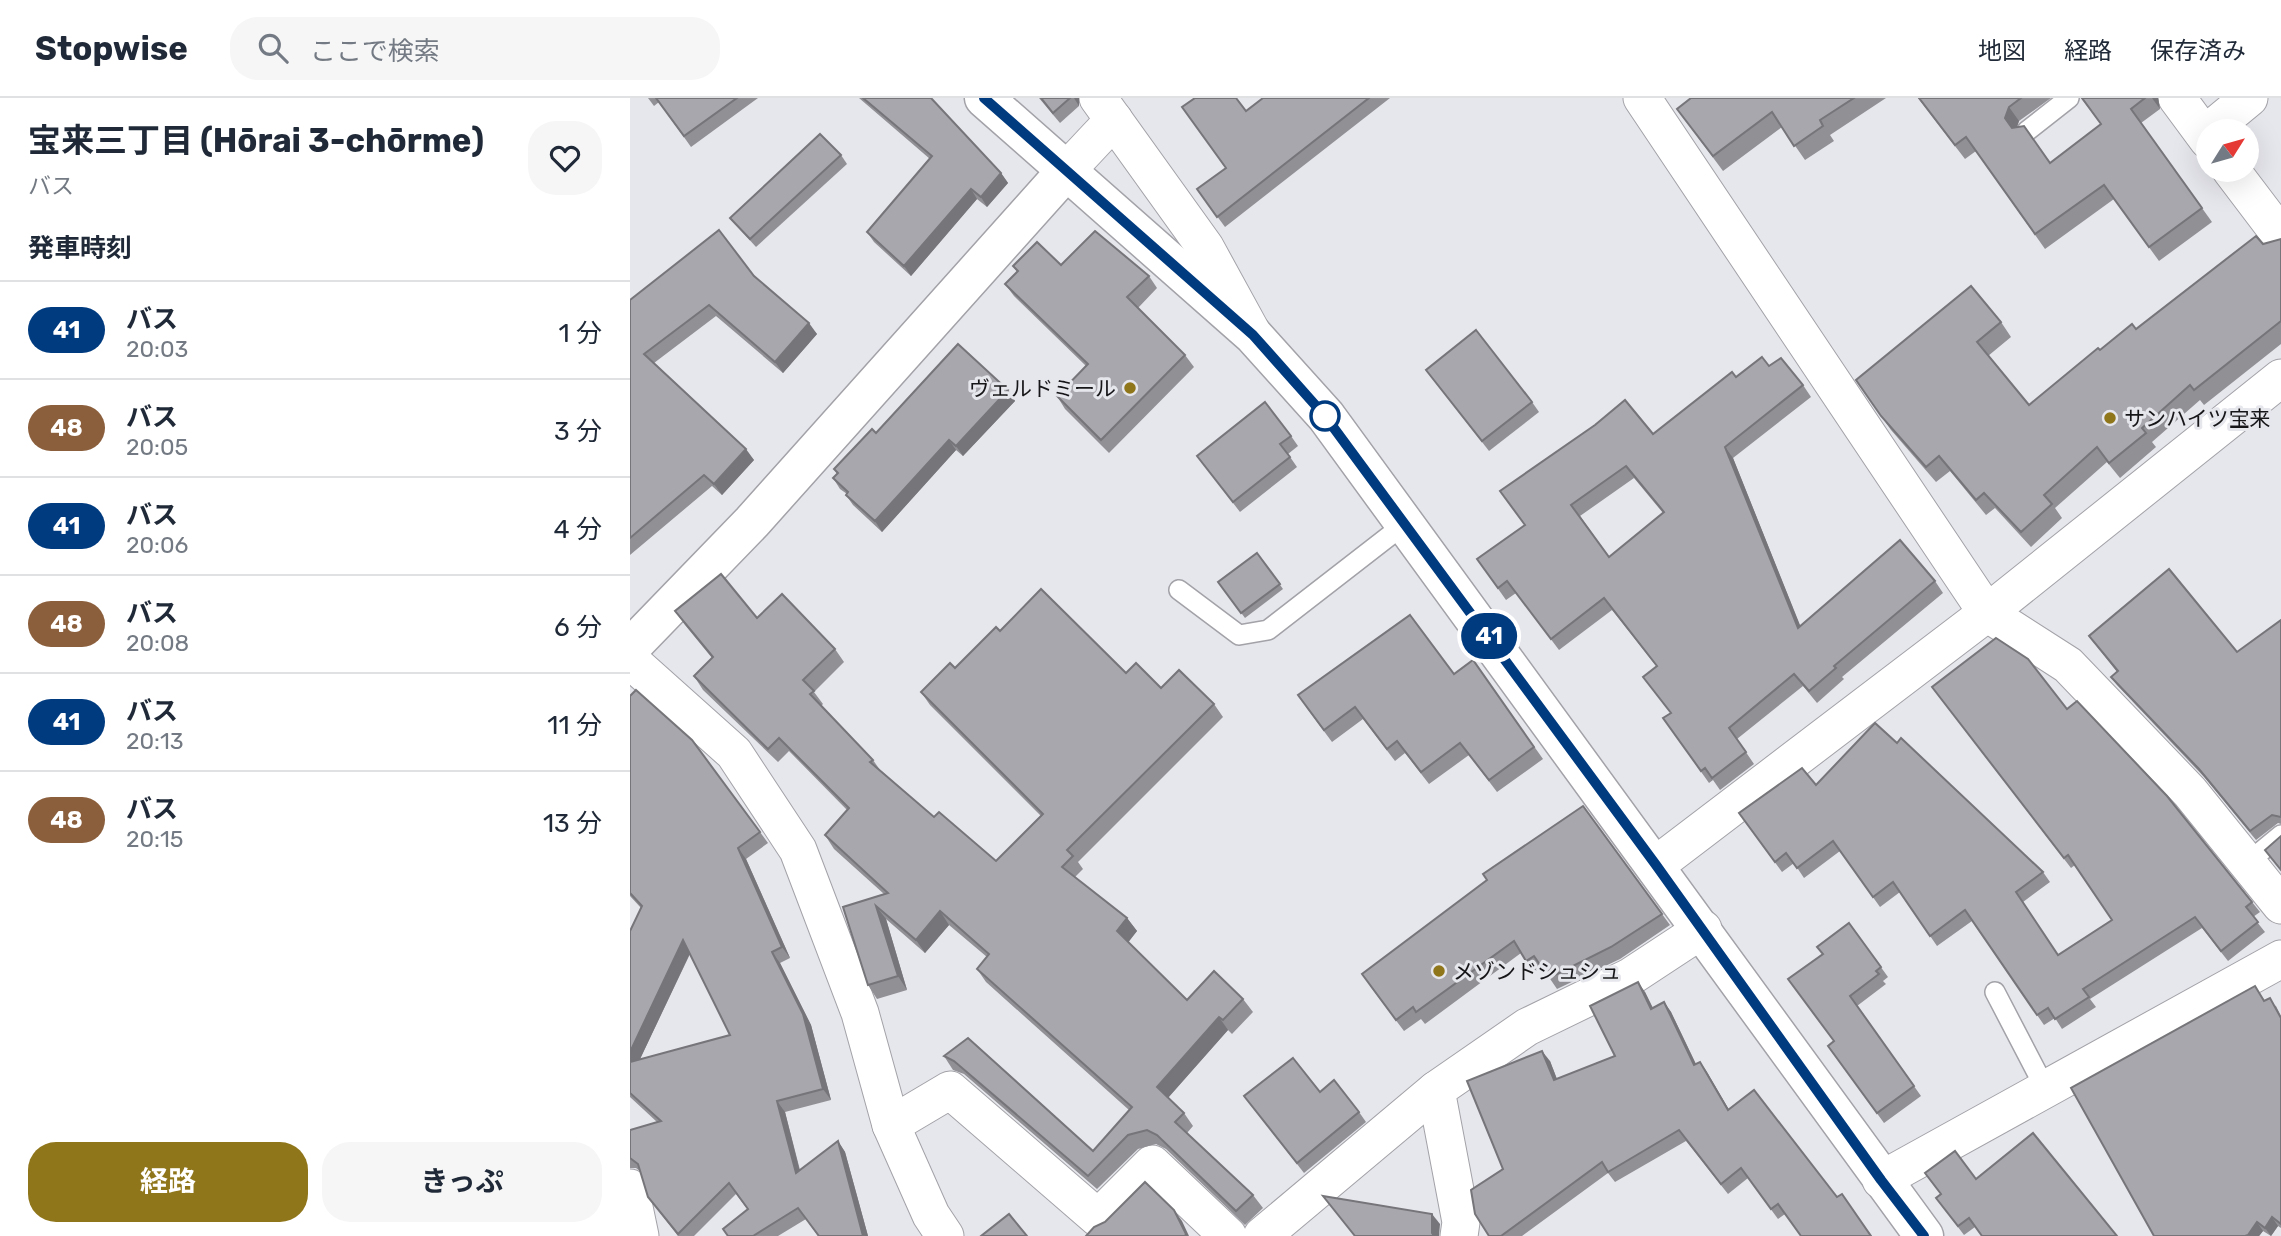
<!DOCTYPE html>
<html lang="ja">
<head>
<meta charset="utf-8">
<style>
	:root { --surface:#fff; --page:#f6f6f7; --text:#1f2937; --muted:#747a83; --line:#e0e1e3; --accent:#90761b }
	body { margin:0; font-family:Rubik,"Noto Sans JP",sans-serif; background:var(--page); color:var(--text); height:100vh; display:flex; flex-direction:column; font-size:26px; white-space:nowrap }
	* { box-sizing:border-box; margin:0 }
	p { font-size:23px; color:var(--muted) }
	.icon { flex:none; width:38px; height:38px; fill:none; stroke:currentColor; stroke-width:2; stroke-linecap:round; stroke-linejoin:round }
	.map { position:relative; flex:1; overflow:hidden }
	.side { display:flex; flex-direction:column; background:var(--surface); width:630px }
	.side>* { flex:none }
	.badge { padding:0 14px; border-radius:23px; font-size:24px; line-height:46px }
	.needle { width:46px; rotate:53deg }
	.controls { position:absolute; left:1566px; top:21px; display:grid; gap:14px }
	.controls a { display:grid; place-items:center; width:63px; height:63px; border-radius:50%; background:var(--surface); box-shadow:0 7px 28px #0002; font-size:35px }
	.map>.badge { position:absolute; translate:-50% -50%; box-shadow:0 0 0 4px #fff }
	h2 { padding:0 28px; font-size:26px; line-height:63px }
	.round { display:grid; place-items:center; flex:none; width:74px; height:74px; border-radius:28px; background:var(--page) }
	.headline { display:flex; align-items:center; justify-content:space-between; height:119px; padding:0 28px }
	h1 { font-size:33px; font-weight:700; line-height:52px }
	.button { display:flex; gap:14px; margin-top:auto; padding:14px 28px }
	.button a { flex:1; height:80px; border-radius:28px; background:var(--accent); color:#fff; font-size:28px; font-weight:700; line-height:80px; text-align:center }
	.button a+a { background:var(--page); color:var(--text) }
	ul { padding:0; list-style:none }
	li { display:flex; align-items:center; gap:21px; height:98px; padding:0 28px; border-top:2px solid var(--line) }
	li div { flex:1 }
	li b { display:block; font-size:26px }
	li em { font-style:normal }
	li .badge { min-width:77px; font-weight:700; text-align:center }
	header { display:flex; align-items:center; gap:42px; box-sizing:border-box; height:98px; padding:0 35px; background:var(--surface); border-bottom:2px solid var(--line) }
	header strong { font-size:33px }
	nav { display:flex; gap:38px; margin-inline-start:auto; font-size:24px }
	.search { width:490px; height:63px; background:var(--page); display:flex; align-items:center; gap:18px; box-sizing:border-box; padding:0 24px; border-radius:28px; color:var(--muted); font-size:26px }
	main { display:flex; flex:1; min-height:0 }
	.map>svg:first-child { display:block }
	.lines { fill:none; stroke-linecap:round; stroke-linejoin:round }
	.service-casing { stroke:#a2a2a8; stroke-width:22 }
	.minor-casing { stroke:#a2a2a8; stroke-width:39 }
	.tertiary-casing { stroke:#a2a2a8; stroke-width:41 }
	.trunk-casing { stroke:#a2a2a8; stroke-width:41 }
	.service { stroke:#fff; stroke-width:19 }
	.minor { stroke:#fff; stroke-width:37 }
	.tertiary { stroke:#fff; stroke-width:38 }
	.trunk { stroke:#fff; stroke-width:38 }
	.wall { fill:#909095; fill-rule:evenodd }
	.shaded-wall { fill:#767579 }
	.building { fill:#a8a7ad; stroke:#767579; stroke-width:2; fill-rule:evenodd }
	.line-casing { stroke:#fff; stroke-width:16 }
	.line { stroke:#003b80; stroke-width:10 }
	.poi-dot { fill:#90761b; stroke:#e6e6ed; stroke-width:2.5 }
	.stop-dot { fill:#fff; stroke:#003b80; stroke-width:3.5 }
	.labels { text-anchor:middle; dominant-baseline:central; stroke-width:6; stroke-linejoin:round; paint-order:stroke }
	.poi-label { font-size:21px; fill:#161618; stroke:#e6e6ed; text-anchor:start }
</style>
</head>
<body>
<header>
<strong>Stopwise</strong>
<div class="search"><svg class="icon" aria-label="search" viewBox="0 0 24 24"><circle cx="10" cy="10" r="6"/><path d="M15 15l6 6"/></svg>ここで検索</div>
<nav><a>地図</a><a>経路</a><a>保存済み</a></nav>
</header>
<main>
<section class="side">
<div class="headline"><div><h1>宝来三丁目 (Hōrai 3-chōrme)</h1><p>バス</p></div><a class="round"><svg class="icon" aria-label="heart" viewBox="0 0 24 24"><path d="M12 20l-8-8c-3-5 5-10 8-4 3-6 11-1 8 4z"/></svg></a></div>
<h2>発車時刻</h2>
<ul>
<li><span class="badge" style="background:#003b80;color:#fff">41</span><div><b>バス</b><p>20:03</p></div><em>1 分</em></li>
<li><span class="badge" style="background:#8b5e3c;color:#fff">48</span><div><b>バス</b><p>20:05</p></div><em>3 分</em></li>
<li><span class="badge" style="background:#003b80;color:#fff">41</span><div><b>バス</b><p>20:06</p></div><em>4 分</em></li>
<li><span class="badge" style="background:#8b5e3c;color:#fff">48</span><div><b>バス</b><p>20:08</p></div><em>6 分</em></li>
<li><span class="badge" style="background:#003b80;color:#fff">41</span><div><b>バス</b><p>20:13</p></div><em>11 分</em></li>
<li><span class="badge" style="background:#8b5e3c;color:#fff">48</span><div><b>バス</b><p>20:15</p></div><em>13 分</em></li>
</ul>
<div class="button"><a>経路</a><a>きっぷ</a></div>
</section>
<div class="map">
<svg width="1651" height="1138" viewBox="0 0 1651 1138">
	<rect width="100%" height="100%" fill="#e6e6ed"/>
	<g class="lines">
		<defs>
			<g id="service">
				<path d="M1397 33 1439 0"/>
				<path d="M549 492 609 537 638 532 776 425"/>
				<path d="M1617 765 1651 737"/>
				<path d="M1365 894 1416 992"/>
			</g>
			<g id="minor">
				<path d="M468 0 575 149 621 233"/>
				<path d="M1012 0 1357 515 1438 567 1560 694 1651 807"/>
				<path d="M1547 0 1578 42"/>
				<path d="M1579 33 1619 0"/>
				<path d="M437 72 484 22"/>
				<path d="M1601 72 1651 138"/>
				<path d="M0 562 104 655 168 752 230 915 261 1027 301 1117 315 1138"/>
				<path d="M1026 767 1357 515 1651 280"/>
				<path d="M261 1027 320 992 468 1120 522 1066 598 1138"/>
				<path d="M1251 1082 1651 861"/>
				<path d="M0 1090 10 1138"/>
				<path d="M632 1138 806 992"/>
				<path d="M829 1138 831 1124 806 992 897 929 1000 879 1073 831"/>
			</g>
			<path id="tertiary" d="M0 550 122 424 437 72"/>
			<path id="trunk" d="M354 0 623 237 696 318 1294 1138"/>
		</defs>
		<use href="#service" class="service-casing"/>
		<use href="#minor" class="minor-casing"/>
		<use href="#tertiary" class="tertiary-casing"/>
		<use href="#trunk" class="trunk-casing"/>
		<use href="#service" class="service"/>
		<use href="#minor" class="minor"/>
		<use href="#tertiary" class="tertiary"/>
		<use href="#trunk" class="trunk"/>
	</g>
	<g class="wall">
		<path d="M18 0H128L61 49 29 4 24 8Z"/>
		<path d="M229 0H301L371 75 378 85 357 109 347 101 281 178 244 144 237 134 300 61Z"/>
		<path d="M409 0H449V8L430 25Z"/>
		<path d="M633 0H760L595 129 567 91 596 70 616 13Z"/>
		<path d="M1061 0H1256L1200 37 1204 43 1175 62 1152 29 1093 73 1047 11Z"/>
		<path d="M1288 0H1421L1389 23 1387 29 1420 65 1471 26 1451 0H1528L1530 11 1511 25 1582 124 1529 163 1484 101 1415 151 1346 53 1335 61Z"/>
		<path d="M211 57 217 66 126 149 107 128 100 120Z"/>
		<path d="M1651 141V246L1574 307 1570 302 1522 344 1526 349 1490 380 1477 364 1425 410 1432 420 1401 449 1365 410 1356 417 1320 373 1306 384 1261 332 1226 282 1371 224 1381 239 1358 258 1399 307 1470 252 1506 231 1633 146Z"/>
		<path d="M431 167 519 178 527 190 508 210 555 257 564 269 479 355 435 311 427 298 456 268 384 198 375 186 387 174 383 168Z"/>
		<path d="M124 178 187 236 153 275 86 218 24 265 124 362 92 397 82 388 0 457V202Z"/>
		<path d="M1139 268 1173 287 1181 299 1103 360 1170 528 1305 483 1313 495 1212 579 1214 581 1187 605 1173 588 1107 641 1124 666 1090 692 1083 682 1079 685 1033 620 1041 615 1013 579 1027 569 982 512 929 552 886 495 876 502 847 461 1023 336 1106 279ZM1004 380 1033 415 979 459 950 418Z"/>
		<path d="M796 272 902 304 909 314 859 353Z"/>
		<path d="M378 292 385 303 333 358 326 352 252 434 223 407 216 397 217 396 210 391 203 380 207 376 204 371Z"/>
		<path d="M661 338 668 348 658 356 667 369 610 414 567 358Z"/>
		<path d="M627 455 653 491 615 520 588 484Z"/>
		<path d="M45 513 127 520 205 551 214 564 184 594 193 606 191 608 243 662 250 672 304 719 366 763 411 718 300 607 291 594 325 570 370 533 496 575 531 590 584 606 593 619 448 764 453 771 445 779 497 820 507 833 498 844 557 902 613 901 623 914 602 936 598 932 538 1000 554 1015 563 1028 557 1035 623 1097 633 1110 615 1127 536 1051 526 1046 508 1051 467 1091 334 976 323 972 314 958 338 940 463 1053 499 1012 356 884 347 871 357 859 319 827 295 855 256 821 277 892 247 901 238 887 213 809 254 796 204 751 195 737 217 712 159 653 148 664 73 592 64 578 82 560 55 527Z"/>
		<path d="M1651 522V726L1648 725 1626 742 1575 680 1487 587 1481 579 1487 574 1459 538 1607 554Z"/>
		<path d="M843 562 913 661 867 694 839 657 799 686 775 655 765 663 733 621 702 644 676 609 824 576Z"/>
		<path d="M1302 589 1437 611 1622 804 1630 814 1623 819 1635 834 1598 863 1572 830 1460 901 1466 909 1432 931 1425 920 1414 927 1342 823 1307 848 1270 794 1250 809 1210 753 1174 780 1164 765 1152 774 1116 725 1267 645 1413 774 1420 784 1393 804 1428 857 1482 822 1445 767 1441 770Z"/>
		<path d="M0 598 62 642 138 745 116 761 160 860 150 865 181 927 201 1002 155 1014 170 1072 208 1043 215 1054 238 1138H188L176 1121 148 1138H98L118 1112 106 1096 64 1138H48L18 1099 10 1073 6 1070H0V1032L27 1024 0 999V833L11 810 0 798ZM60 856 100 937 10 961Z"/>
		<path d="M953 708 1040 827 990 861 927 891 912 869 904 874 891 855 795 926 791 921 774 933 740 888 857 782Z"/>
		<path d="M1219 825 1258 879 1253 883 1256 886 1227 908 1291 998 1254 1025 1198 948 1204 943 1192 856Z"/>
		<path d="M1625 888 1635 903 1646 908 1651 918V1130L1648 1128 1641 1138 1633 1133 1629 1138H1524Z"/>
		<path d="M1015 894 1023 910 1034 904 1041 914 1066 966 1070 964 1099 1012 1207 1099 1242 1138 1155 1116 1148 1121 1118 1080 1098 1096 1056 1043 985 1084 978 1075 892 1138H859L873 1071 920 963 927 981 985 958Z"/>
		<path d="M690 994 729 1014 736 1024 674 1075 614 998Z"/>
		<path d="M1325 1053 1345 1129 1334 1137 1306 1100 1311 1096 1295 1075Z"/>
	</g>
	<g class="shaded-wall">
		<path d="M444 0H449V8Z"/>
		<path d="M1522 0H1528L1530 11Z"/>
		<path d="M1379 9 1389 23 1385 34 1375 20Z"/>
		<path d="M371 75 378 85 357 109 351 99Z"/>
		<path d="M341 91 347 101 281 178 274 168Z"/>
		<path d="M179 225 187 236 153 275 145 264Z"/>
		<path d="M378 292 385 303 333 358 326 348Z"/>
		<path d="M319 342 326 352 252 434 245 423Z"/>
		<path d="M1095 349 1103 360 1176 542 1168 530Z"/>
		<path d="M116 351 124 362 92 397 84 386Z"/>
		<path d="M108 750 116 761 160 860 152 849Z"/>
		<path d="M246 808 256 821 277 892 268 878Z"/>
		<path d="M310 813 319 827 295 855 286 842Z"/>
		<path d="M497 820 507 833 497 846 487 833Z"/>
		<path d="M53 842 61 853 3 976 0 972V954Z"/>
		<path d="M142 854 150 865 181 927 201 1002 193 991Z"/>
		<path d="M1008 884 1015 894 1028 921 1021 911Z"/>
		<path d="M1034 904 1041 914 1071 977 1064 967Z"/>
		<path d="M589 919 598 932 536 1002 527 989Z"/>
		<path d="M912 953 920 963 931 992 924 982Z"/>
		<path d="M1070 964 1077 974 1105 1022 1098 1012Z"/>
		<path d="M147 1003 155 1014 173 1086 166 1075Z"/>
		<path d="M208 1043 215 1054 238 1138H233Z"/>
		<path d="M544 1112 552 1123 559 1138H555Z"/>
		<path d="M802 1116 810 1126 809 1138H804L802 1135Z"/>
		<path d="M1642 1119 1648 1128 1641 1138 1635 1130Z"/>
		<path d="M1627 1124 1633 1133 1629 1138H1618Z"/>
	</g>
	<g class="building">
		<path d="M26 0H107L54 38Z"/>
		<path d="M233 0H301L371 75 351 99 341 91 274 168 237 134 302 58Z"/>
		<path d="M411 0H440L423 15Z"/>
		<path d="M565 0H606L616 13 633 0H739L587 119 567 91 596 70 552 9Z"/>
		<path d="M1061 0H1224L1190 22 1193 28 1164 48 1142 14 1083 58 1047 11Z"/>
		<path d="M1289 0H1391L1379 9 1375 20 1382 30 1394 28 1420 65 1471 26 1452 0H1515L1501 11 1572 110 1519 149 1474 87 1405 136 1336 39 1325 47Z"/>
		<path d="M190 36 211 57 120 141 100 120Z"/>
		<path d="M89 132 124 178 179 225 145 264 79 207 14 256 116 351 84 386 74 377 0 440V202Z"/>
		<path d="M465 133 519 178 497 199 555 257 471 342 427 298 458 266 375 186 388 173 383 168 407 144 431 167Z"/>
		<path d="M1626 138 1633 146 1651 141V223L1564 292 1560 287 1512 330 1516 335 1479 365 1467 349 1414 397 1422 406 1391 434 1354 395 1346 402 1309 358 1296 369 1251 318 1226 282 1341 188 1371 224 1347 244 1399 307 1468 250 1470 252 1502 226 1506 231Z"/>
		<path d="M846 232 902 304 852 343 796 272Z"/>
		<path d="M328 246 378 292 326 348 319 342 245 423 216 397 218 394 203 380 208 375 204 371 242 331 246 335Z"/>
		<path d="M1132 259 1139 268 1151 260 1173 287 1095 349 1168 530 1270 442 1305 483 1204 568 1206 570 1179 593 1164 576 1099 630 1116 654 1082 680 1075 670 1071 673 1033 620 1041 615 1013 579 1027 568 974 500 921 541 877 483 868 490 847 461 895 427 870 393 965 327 995 302 1023 336 1102 274 1106 279ZM996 368 1034 414 979 459 941 407Z"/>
		<path d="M635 304 661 338 650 346 660 359 603 404 567 358Z"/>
		<path d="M627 455 650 486 611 515 588 484Z"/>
		<path d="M1539 471 1607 554 1651 522V719L1642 717 1620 733 1569 671 1481 579 1488 573 1459 538Z"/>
		<path d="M91 476 127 520 152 496 205 551 173 582 184 593 180 596 243 662 240 664 304 719 309 714 366 763 413 716 291 594 320 565 325 570 366 529 370 533 411 491 496 575 506 565 531 590 549 572 584 606 437 752 443 758 432 769 497 820 487 833 557 902 584 873 613 901 593 922 589 919 527 989 554 1015 545 1024 623 1097 606 1113 527 1037 517 1032 498 1037 458 1078 324 963 314 958 338 940 463 1053 502 1009 347 871 359 856 310 813 286 842 246 808 268 878 238 887 213 809 258 795 195 737 219 710 149 640 138 651 64 578 83 559 45 513Z"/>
		<path d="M780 517 824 576 843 562 904 649 859 682 830 645 791 674 767 643 757 651 725 609 694 632 668 597Z"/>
		<path d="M1366 540 1398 561 1437 611 1447 603 1537 698 1622 804 1616 809 1628 824 1591 853 1565 819 1453 891 1459 899 1425 921 1418 910 1407 917 1335 812 1300 838 1263 784 1243 799 1203 743 1167 770 1156 755 1145 764 1109 715 1172 670 1186 687 1245 625 1267 645 1271 640 1413 774 1386 794 1428 857 1482 822 1438 757 1434 760 1302 589Z"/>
		<path d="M6 592 62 642 130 734 108 750 152 849 142 854 173 916 193 991 147 1003 166 1075 208 1043 233 1138H189L168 1110 123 1138H98L93 1131 118 1111 99 1085 48 1136 18 1099 8 1066 0 1060V1032L31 1023 0 995V964L100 937 53 842 0 954V833L12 808 0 795V598Z"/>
		<path d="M953 708 1032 816 981 849 919 880 904 858 896 863 884 843 786 914 783 909 766 922 732 876 857 782 853 776Z"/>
		<path d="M1651 738V772L1635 752Z"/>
		<path d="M1219 825 1251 869 1246 873 1249 876 1220 898 1284 988 1247 1015 1198 948 1204 943 1158 881 1193 856 1187 849Z"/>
		<path d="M1008 884 1021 911 1034 904 1064 967 1070 964 1098 1012 1124 992 1207 1099 1212 1096 1241 1138H1171L1148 1106 1141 1111 1111 1070 1091 1086 1049 1032 978 1074 972 1064 871 1138H859L845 1116 841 1092 873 1071 837 983 912 953 924 982 985 958 960 908Z"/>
		<path d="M1625 888 1634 903 1640 900 1651 920V1126L1642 1119 1635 1130 1627 1124 1618 1137 1615 1138H1524L1441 990Z"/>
		<path d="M663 960 690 994 704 982 729 1014 667 1065 614 998Z"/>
		<path d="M1403 1035 1487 1138H1352L1339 1120 1328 1128 1306 1100 1311 1096 1295 1075 1325 1053 1346 1081Z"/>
		<path d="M515 1084 544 1112 556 1136 555 1138H456L464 1129 475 1124Z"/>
		<path d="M693 1098 802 1116V1135L804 1138H725Z"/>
		<path d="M379 1116 397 1138H351Z"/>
	</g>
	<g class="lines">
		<defs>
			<path id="line" d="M354 0 623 237 695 318 1026 767 1251 1082 1294 1138"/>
		</defs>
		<use href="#line" class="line-casing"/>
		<use href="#line" class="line"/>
	</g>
	<g class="poi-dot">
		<circle cx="500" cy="290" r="7"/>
		<circle cx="1480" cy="320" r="7"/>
		<circle cx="809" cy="873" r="7"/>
	</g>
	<circle class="stop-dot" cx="695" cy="318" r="14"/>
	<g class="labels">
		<g class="poi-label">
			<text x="486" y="290" text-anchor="end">ヴェルドミール</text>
			<text x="1494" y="320">サンハイツ宝来</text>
			<text x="823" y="873">メゾンドシュシュ</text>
		</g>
	</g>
</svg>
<div class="controls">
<a><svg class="needle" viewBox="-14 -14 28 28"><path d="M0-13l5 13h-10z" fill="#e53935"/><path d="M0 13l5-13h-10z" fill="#747a83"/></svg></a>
</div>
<b class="badge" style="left:859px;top:538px;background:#003b80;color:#fff">41</b>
</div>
</main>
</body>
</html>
